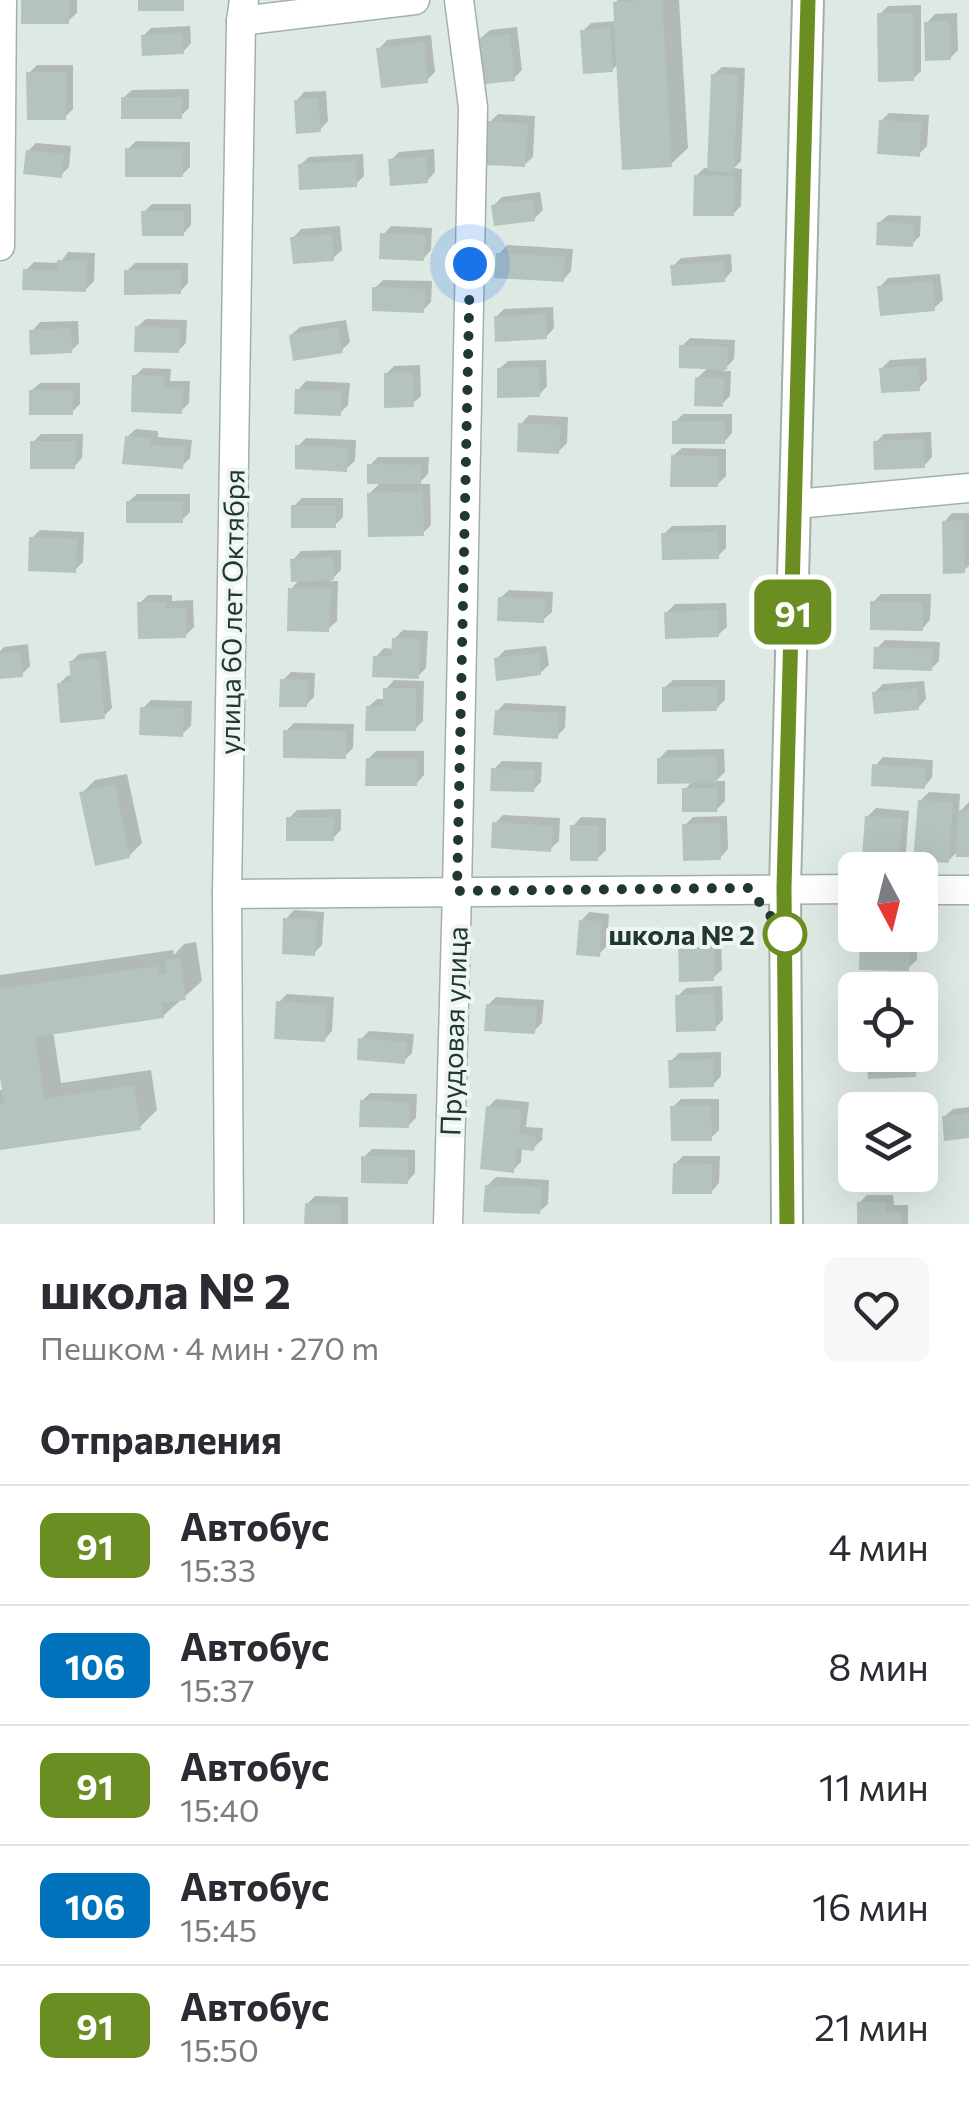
<!DOCTYPE html>
<html lang="ru">
<head>
<meta charset="utf-8">
<style>
	:root { --surface:#fff; --page:#f7f7f7; --text:#2b2b33; --muted:#7c7c81; --line:#e1e1e2 }
	body { margin:0; font-family:Commissioner,sans-serif; background:var(--page); color:var(--text); height:100vh; display:flex; flex-direction:column; font-size:38px; white-space:nowrap }
	* { box-sizing:border-box; margin:0 }
	p { font-size:32px; color:var(--muted) }
	.icon { flex:none; width:55px; height:55px; fill:none; stroke:currentColor; stroke-width:2; stroke-linecap:round; stroke-linejoin:round }
	.map { position:relative; height:1224px; overflow:hidden }
	.sheet { display:flex; flex-direction:column; background:var(--surface); flex:1 }
	.sheet>* { flex:none }
	.badge { padding:0 20px; border-radius:15px; font-size:35px; line-height:65px }
	.needle { width:65px; rotate:173deg }
	.buttons { position:absolute; left:838px; top:852px; display:grid; gap:20px }
	.buttons a { display:grid; place-items:center; width:100px; height:100px; border-radius:15px; background:var(--surface); box-shadow:0 10px 40px #0002; font-size:50px }
	.you { position:absolute; width:50px; height:50px; margin:-25px; border:8px solid #fff; border-radius:50%; background:#1a73e8; box-shadow:0 0 0 15px #1a73e833 }
	.map>.badge { position:absolute; translate:-50% -50%; box-shadow:0 0 0 5px #fff }
	h2 { padding:0 40px; font-size:38px; line-height:90px }
	.round { display:grid; place-items:center; flex:none; width:105px; height:105px; border-radius:15px; background:var(--page) }
	.summary { display:flex; align-items:center; justify-content:space-between; height:170px; padding:0 40px }
	h1 { font-size:48px; font-weight:700; line-height:75px }
	ul { padding:0; list-style:none }
	li { display:flex; align-items:center; gap:30px; height:120px; padding:0 40px; border-top:2px solid var(--line) }
	li div { flex:1 }
	li b { display:block; font-size:38px }
	li em { font-style:normal }
	li .badge { min-width:110px; font-weight:700; text-align:center }
	.map>svg:first-child { display:block }
	.shadow { fill:#0003 }
	.building { fill:#b4c4bd }
	.lines { fill:none; stroke-linecap:round; stroke-linejoin:round }
	.minor-casing { stroke:#a2b0ab; stroke-width:31 }
	.tertiary-casing { stroke:#a2b0ab; stroke-width:34 }
	.minor { stroke:#fff; stroke-width:28 }
	.tertiary { stroke:#fff; stroke-width:30 }
	.line-casing { stroke:#fff; stroke-width:22 }
	.line { stroke:#6b8e23; stroke-width:15 }
	.walk { stroke:#213832; stroke-width:10; stroke-dasharray:0 18 }
	.stop-dot { fill:#fff; stroke:#6b8e23; stroke-width:5 }
	.labels { text-anchor:middle; dominant-baseline:central; stroke-width:8; stroke-linejoin:round; paint-order:stroke }
	.street-label { font-size:28px; fill:#213832; stroke:#eff6f2 }
	.stop-label { font-size:28px; font-weight:bold; fill:#213832; stroke:#eff6f2; text-anchor:end }
</style>
</head>
<body>
<div class="map">
<svg width="969" height="1224" viewBox="0 0 969 1224">
	<rect width="100%" height="100%" fill="#dfe9e4"/>
	<g class="shadow">
		<path d="M23 0H77V13L68 21Z"/>
		<path d="M618 0H679L688 148 670 165 619 63 612 70 583 31 591 23 616 21 615 3Z"/>
		<path d="M921 5V71L913 79 880 14 888 6Z"/>
		<path d="M957 13 958 50 950 58 927 23 935 14Z"/>
		<path d="M190 26 191 43 183 52 143 36 151 28Z"/>
		<path d="M517 27 522 70 514 78 481 38 490 30Z"/>
		<path d="M431 35 435 72 427 80 379 49 387 40Z"/>
		<path d="M37 65H73V109L65 117 29 73Z"/>
		<path d="M722 67 745 68 741 161 734 168 742 169 741 206 733 214 696 176 704 168H710L713 75Z"/>
		<path d="M189 89V108L181 116 123 98 132 90Z"/>
		<path d="M326 91 328 121 320 130 296 101 304 92Z"/>
		<path d="M889 113 929 115 927 146 919 154 881 121Z"/>
		<path d="M498 114 535 116 533 157 524 165 490 122Z"/>
		<path d="M136 141 190 142V167L182 175 128 149Z"/>
		<path d="M36 143 71 146 69 167 61 175 28 151Z"/>
		<path d="M434 149 435 172 427 181 391 160 399 152Z"/>
		<path d="M363 154 364 176 356 184 300 165 309 157Z"/>
		<path d="M540 192 543 210 534 219 494 205 502 197Z"/>
		<path d="M152 204H191V225L183 234 144 212Z"/>
		<path d="M888 215 921 216 920 236 912 244 879 223Z"/>
		<path d="M340 226 342 250 333 258 293 238 301 229Z"/>
		<path d="M391 226 432 228 431 250 423 259 383 235Z"/>
		<path d="M507 245 573 249 571 271 563 280 499 254Z"/>
		<path d="M68 252 95 253 94 281 85 290 26 270 34 262 60 263Z"/>
		<path d="M731 254 732 271 724 280 673 266 681 258Z"/>
		<path d="M135 263H188V283L180 292 127 271Z"/>
		<path d="M940 274 943 300 934 308 880 287 888 278Z"/>
		<path d="M383 280 432 281 431 302 423 310 375 288Z"/>
		<path d="M553 307 554 328 546 337 496 317 504 309Z"/>
		<path d="M146 319 187 320 186 343 178 351 137 327Z"/>
		<path d="M346 320 350 342 341 351 291 335 300 327Z"/>
		<path d="M78 321 79 343 71 351 32 331 40 322Z"/>
		<path d="M690 338 735 340 734 359 723 371H731L730 396 722 404 697 378 709 367 682 346Z"/>
		<path d="M926 358 927 380 919 388 882 368 890 360Z"/>
		<path d="M546 360 547 386 539 395 499 369 508 361Z"/>
		<path d="M420 365 421 396 412 404 386 374 394 366Z"/>
		<path d="M143 368 171 369 170 381H190L189 403 181 411 135 376Z"/>
		<path d="M306 381 350 383 348 405 340 413 298 390Z"/>
		<path d="M40 383H80V404L72 412 31 391Z"/>
		<path d="M683 414H732V433L724 442 675 422Z"/>
		<path d="M529 415 568 417 567 443 558 452 521 424Z"/>
		<path d="M136 429 158 431V437L192 440 190 458 182 466 127 437Z"/>
		<path d="M931 432 932 457 924 466 876 442 884 434Z"/>
		<path d="M41 434H83L82 458 74 467 33 442Z"/>
		<path d="M306 438 356 440 355 461 346 469 298 446Z"/>
		<path d="M682 448 726 449V476L717 485 673 456Z"/>
		<path d="M378 457H429L428 474 418 484H430L431 525 423 533 369 494 382 481 370 465Z"/>
		<path d="M137 494H190V512L182 520 128 502Z"/>
		<path d="M302 498H343V517L334 526 294 506Z"/>
		<path d="M952 513H969V566L964 570 944 522Z"/>
		<path d="M726 525V548L718 556 664 534 672 526Z"/>
		<path d="M40 530 84 532 83 562 75 570 32 538Z"/>
		<path d="M341 550V570L330 581H338L337 621 328 629 291 589 300 579 293 560 301 551Z"/>
		<path d="M509 590 553 592 552 612 543 620 500 598Z"/>
		<path d="M881 594H931L930 620 922 629 873 602Z"/>
		<path d="M148 595H172V601L193 600 194 627 185 636 140 603Z"/>
		<path d="M726 603 727 627 718 635 666 613 675 604Z"/>
		<path d="M403 630 428 631 426 668 415 679V676L376 657 384 648 394 649V639Z"/>
		<path d="M885 640 940 642 939 661 931 669 877 648Z"/>
		<path d="M28 644 30 666 22 674 0 677V651L4 647Z"/>
		<path d="M546 646 549 665 540 673 496 659 505 650Z"/>
		<path d="M106 651 112 708 104 716 59 684 67 676 72 675 71 662 79 654Z"/>
		<path d="M291 672 315 673 314 697 306 705 283 680Z"/>
		<path d="M394 680 424 681 423 721 415 729 368 707 377 699H386V689Z"/>
		<path d="M673 680H725V700L716 709 664 688Z"/>
		<path d="M924 681 926 699 918 708 875 692 883 684Z"/>
		<path d="M151 700 192 701 191 726 182 734 143 708Z"/>
		<path d="M505 703 566 706 565 728 557 736 497 711Z"/>
		<path d="M294 723 354 724 353 748 345 756 286 731Z"/>
		<path d="M724 749 725 772 716 781H725V801L716 810 685 789 693 781 659 759 667 750Z"/>
		<path d="M376 751H424V775L416 784 368 759Z"/>
		<path d="M883 757 933 760 932 778 924 787 875 766Z"/>
		<path d="M502 761 542 762 541 782 533 790 494 769Z"/>
		<path d="M127 774 142 843 129 856 82 793 95 780Z"/>
		<path d="M929 792 960 794 959 812 969 802V855L959 850 948 861 920 801Z"/>
		<path d="M876 808 909 811 905 864 899 870 863 869 867 817Z"/>
		<path d="M341 809V830L333 838 289 818 297 810Z"/>
		<path d="M503 815 560 818 559 841 550 849 495 823Z"/>
		<path d="M727 816 728 849 720 858 685 825 693 817Z"/>
		<path d="M581 817 606 818V850L597 859 573 826Z"/>
		<path d="M294 910 324 912 322 945 314 953 286 919Z"/>
		<path d="M589 912 609 914 607 946 599 954 581 921Z"/>
		<path d="M689 935H721L722 970 713 978 680 943Z"/>
		<path d="M864 935H917V960L908 968 862 937Z"/>
		<path d="M196 942 202 981 163 1016 53 1031 61 1083 151 1070 157 1110 140 1127 0 1148V1090H4L0 1060V975L173 950 174 955 184 944Z"/>
		<path d="M722 986 723 1020 715 1028 678 996 686 988Z"/>
		<path d="M287 994 334 997 332 1031 324 1040 279 1002Z"/>
		<path d="M496 997 544 1000 542 1023 534 1031 488 1005Z"/>
		<path d="M920 1029 924 1066 915 1074 870 1055H920Z"/>
		<path d="M369 1031 414 1034 412 1053 404 1061 361 1039Z"/>
		<path d="M721 1052V1076L713 1085 671 1061 679 1053Z"/>
		<path d="M370 1093 417 1094 416 1118 408 1126 362 1101Z"/>
		<path d="M496 1099 529 1102 526 1127 543 1128 542 1140 533 1148 522 1147 521 1162 513 1170 488 1107Z"/>
		<path d="M681 1099H719V1130L711 1138 673 1107Z"/>
		<path d="M906 1106V1110H865L868 1107Z"/>
		<path d="M969 1107V1136L944 1117 953 1109Z"/>
		<path d="M372 1149 415 1150V1173L407 1182 364 1157Z"/>
		<path d="M683 1156H720L719 1183 711 1192 675 1164Z"/>
		<path d="M496 1177 549 1180 548 1204 539 1212 487 1186Z"/>
		<path d="M867 1195H893L894 1205H908V1224H859V1203Z"/>
		<path d="M315 1196 348 1197V1224H307V1204Z"/>
	</g>
	<g class="building">
		<path d="M21 0H70L69 24H21Z"/>
		<rect x="138" y="0" width="46" height="11"/>
		<path d="M644 0H662L672 167 622 170 613 2Z"/>
		<path d="M877 13H913L914 81 878 82Z"/>
		<path d="M950 21 951 60 925 61 924 22Z"/>
		<path d="M610 28 613 72 583 74 580 30Z"/>
		<path d="M182 33 184 54 142 56 141 35Z"/>
		<path d="M510 34 515 81 484 84 479 38Z"/>
		<path d="M424 42 428 83 381 88 376 48Z"/>
		<path d="M26 72H66V120H27Z"/>
		<path d="M711 74 738 75 734 172 707 171Z"/>
		<rect x="121" y="97" width="61" height="22"/>
		<path d="M318 98 321 132 296 134 294 100Z"/>
		<path d="M879 120 921 122 920 157 877 154Z"/>
		<path d="M488 121 528 124 525 167 485 165Z"/>
		<path d="M125 148 183 149V177H125Z"/>
		<path d="M26 150 64 154 62 178 23 174Z"/>
		<path d="M426 157 428 183 390 186 388 159Z"/>
		<path d="M356 161 357 187 299 190 298 164Z"/>
		<path d="M694 175 735 176 734 216H693Z"/>
		<path d="M533 199 535 221 494 226 491 205Z"/>
		<path d="M141 211H184V236H142Z"/>
		<path d="M877 222 914 224 913 247 876 245Z"/>
		<path d="M380 233 425 235 424 261 379 259Z"/>
		<path d="M332 234 334 261 293 264 290 237Z"/>
		<path d="M496 253 565 257 564 282 494 278Z"/>
		<path d="M57 260 87 261 86 292 22 290 23 269 57 271Z"/>
		<path d="M724 261 725 282 672 286 670 265Z"/>
		<path d="M124 270H181V294L124 295Z"/>
		<path d="M933 281 935 311 880 316 877 286Z"/>
		<path d="M372 287 425 289 424 313 372 311Z"/>
		<path d="M546 314 547 339 495 342 494 316Z"/>
		<path d="M135 326 180 328 179 353 134 352Z"/>
		<path d="M338 327 343 353 293 361 289 335Z"/>
		<path d="M71 328 72 353 30 355 29 330Z"/>
		<path d="M679 345 728 347 727 370 679 368Z"/>
		<path d="M919 366 920 391 881 393 879 368Z"/>
		<path d="M539 367 540 397 497 398V368Z"/>
		<path d="M413 372 414 407 384 408V373Z"/>
		<path d="M132 375 164 376 163 388 183 389 182 414 131 412Z"/>
		<path d="M695 377 724 378 723 407 694 406Z"/>
		<path d="M295 389 342 391 341 416 294 414Z"/>
		<rect x="29" y="390" width="44" height="25"/>
		<rect x="672" y="421" width="53" height="23"/>
		<path d="M518 423 561 425 559 454 517 452Z"/>
		<path d="M125 436 151 438V445L185 447 183 469 122 464Z"/>
		<path d="M924 439 925 468 874 470 873 441Z"/>
		<path d="M30 441H76L75 469H30Z"/>
		<path d="M295 445 348 448 347 472 295 469Z"/>
		<path d="M671 455 719 456 718 487H670Z"/>
		<path d="M367 464 421 465V484H367Z"/>
		<path d="M423 491 424 536 368 537 367 493Z"/>
		<rect x="126" y="501" width="57" height="22"/>
		<rect x="291" y="505" width="45" height="23"/>
		<path d="M964 520 965 573 943 574 942 521Z"/>
		<path d="M718 532 719 559 662 560 661 533Z"/>
		<path d="M29 537 77 539 76 573 28 571Z"/>
		<path d="M333 557 334 580 291 582 290 559Z"/>
		<path d="M288 588 331 589 329 632 287 631Z"/>
		<path d="M498 597 545 599 544 623 497 621Z"/>
		<path d="M870 601 923 602V631L870 630Z"/>
		<path d="M137 602H165V608H186V638L138 639Z"/>
		<path d="M718 610 719 637 665 639 664 612Z"/>
		<path d="M392 638 420 639 419 679 372 677 373 656H391Z"/>
		<path d="M874 647 933 649 932 671 873 669Z"/>
		<path d="M20 651 23 677 0 679V654Z"/>
		<path d="M539 653 541 675 496 681 494 658Z"/>
		<path d="M99 658 105 719 60 723 57 683 71 682 69 661Z"/>
		<path d="M280 679 308 680 307 707H279Z"/>
		<path d="M662 687H718L717 711 662 712Z"/>
		<path d="M383 688H416V731H365L366 706H383Z"/>
		<path d="M917 688 919 710 874 714 872 692Z"/>
		<path d="M140 707 184 708 183 737 139 735Z"/>
		<path d="M495 710 559 713 558 739 493 735Z"/>
		<path d="M283 730 346 731V759L283 758Z"/>
		<path d="M717 756V783L657 784V758Z"/>
		<path d="M366 758H417V786H365Z"/>
		<path d="M872 764 926 768 925 789 871 786Z"/>
		<path d="M491 768 535 770 534 792 490 791Z"/>
		<path d="M115 785 130 858 95 866 79 792Z"/>
		<path d="M682 788H718L717 812H682Z"/>
		<path d="M918 800 953 802 949 863 913 861Z"/>
		<path d="M958 810H969V857H956Z"/>
		<path d="M865 816 902 818 898 870H861Z"/>
		<rect x="286" y="817" width="48" height="24"/>
		<path d="M492 822 553 826 551 852 491 848Z"/>
		<path d="M720 823 721 860 683 861 682 824Z"/>
		<path d="M570 825H599L598 861H570Z"/>
		<path d="M283 918 317 919 315 956 282 954Z"/>
		<path d="M579 920 602 921 600 957 576 955Z"/>
		<path d="M860 936 910 937 909 971 859 970Z"/>
		<path d="M678 942H714V981L679 982Z"/>
		<path d="M180 958 186 1000 162 1003 164 1018 35 1037 44 1099 134 1085 141 1130 0 1150V1104L4 1103 0 1077V989L157 966 158 975 167 973 165 960Z"/>
		<path d="M714 994 716 1031 676 1032 675 995Z"/>
		<path d="M276 1001 327 1005 325 1042 274 1039Z"/>
		<path d="M486 1004 537 1007 535 1034 484 1031Z"/>
		<path d="M358 1038 407 1042 405 1064 357 1060Z"/>
		<path d="M867 1055H915L916 1077 868 1079Z"/>
		<path d="M713 1059 714 1087 669 1088 668 1060Z"/>
		<path d="M360 1100 410 1102 409 1128 359 1127Z"/>
		<path d="M486 1106 522 1110 519 1134 536 1136 534 1151 516 1149 514 1173 480 1169Z"/>
		<path d="M670 1106H711L712 1141H671Z"/>
		<path d="M969 1114V1138L944 1141 942 1116Z"/>
		<path d="M361 1156 408 1157V1184L361 1183Z"/>
		<path d="M673 1163 712 1164V1194H672Z"/>
		<path d="M855 1175H890L891 1184 856 1185Z"/>
		<path d="M485 1185 542 1187 540 1214 483 1212Z"/>
		<path d="M857 1202H886V1212H901V1224H857Z"/>
		<path d="M305 1203 341 1204V1224H304Z"/>
	</g>
	<g class="lines">
		<defs>
			<g id="minor">
				<path d="M241 21 415 0"/>
				<path d="M0 246 2 0"/>
				<path d="M796 504 969 488"/>
				<path d="M920 890H969"/>
				<path d="M227 894 855 889"/>
				<path d="M229 1224 227 894 241 21 244 0"/>
				<path d="M448 1224 457 891 473 107 459 0"/>
			</g>
			<path id="tertiary" d="M787 1224 785 888 808 0"/>
		</defs>
		<use href="#minor" class="minor-casing"/>
		<use href="#tertiary" class="tertiary-casing"/>
		<use href="#minor" class="minor"/>
		<use href="#tertiary" class="tertiary"/>
	</g>
	<g class="lines">
		<defs>
			<path id="line" d="M787 1224 784 888 808 0"/>
		</defs>
		<use href="#line" class="line-casing"/>
		<use href="#line" class="line"/>
		<path class="walk" d="M470 264 457 891 748 888 785 934"/>
	</g>
	<circle class="stop-dot" cx="785" cy="934" r="20"/>
	<g class="labels">
		<g class="street-label">
			<text transform="translate(231 612) rotate(-89)">улица 60 лет Октября</text>
			<text transform="translate(453 1031) rotate(-88)">Прудовая улица</text>
		</g>
		<g class="stop-label">
			<text x="755" y="934">школа № 2</text>
		</g>
	</g>
</svg>
<div class="buttons">
<a><svg class="needle" viewBox="-14 -14 28 28"><path d="M0-13l5 13h-10z" fill="#e53935"/><path d="M0 13l5-13h-10z" fill="#7c7c81"/></svg></a>
<a><svg class="icon" aria-label="locate" viewBox="0 0 24 24"><circle cx="12" cy="12" r="6"/><path d="M12 2v4M12 18v4M2 12h4M18 12h4"/></svg></a>
<a><svg class="icon" aria-label="layers" viewBox="0 0 24 24"><path d="M12 4l9 5-9 5-9-5zM3 14l9 5 9-5"/></svg></a>
</div>
<div class="you" style="left:470px;top:264px"></div>
<b class="badge" style="left:793px;top:612px;background:#6b8e23;color:#fff">91</b>
</div>
<section class="sheet">
<div class="summary"><div><h1>школа № 2</h1><p>Пешком · 4 мин · 270 m</p></div><a class="round"><svg class="icon" aria-label="heart" viewBox="0 0 24 24"><path d="M12 20l-8-8c-3-5 5-10 8-4 3-6 11-1 8 4z"/></svg></a></div>
<h2>Отправления</h2>
<ul>
<li><span class="badge" style="background:#6b8e23;color:#fff">91</span><div><b>Автобус</b><p>15:33</p></div><em>4 мин</em></li>
<li><span class="badge" style="background:#0072bc;color:#fff">106</span><div><b>Автобус</b><p>15:37</p></div><em>8 мин</em></li>
<li><span class="badge" style="background:#6b8e23;color:#fff">91</span><div><b>Автобус</b><p>15:40</p></div><em>11 мин</em></li>
<li><span class="badge" style="background:#0072bc;color:#fff">106</span><div><b>Автобус</b><p>15:45</p></div><em>16 мин</em></li>
<li><span class="badge" style="background:#6b8e23;color:#fff">91</span><div><b>Автобус</b><p>15:50</p></div><em>21 мин</em></li>
</ul>
</section>
</body>
</html>
